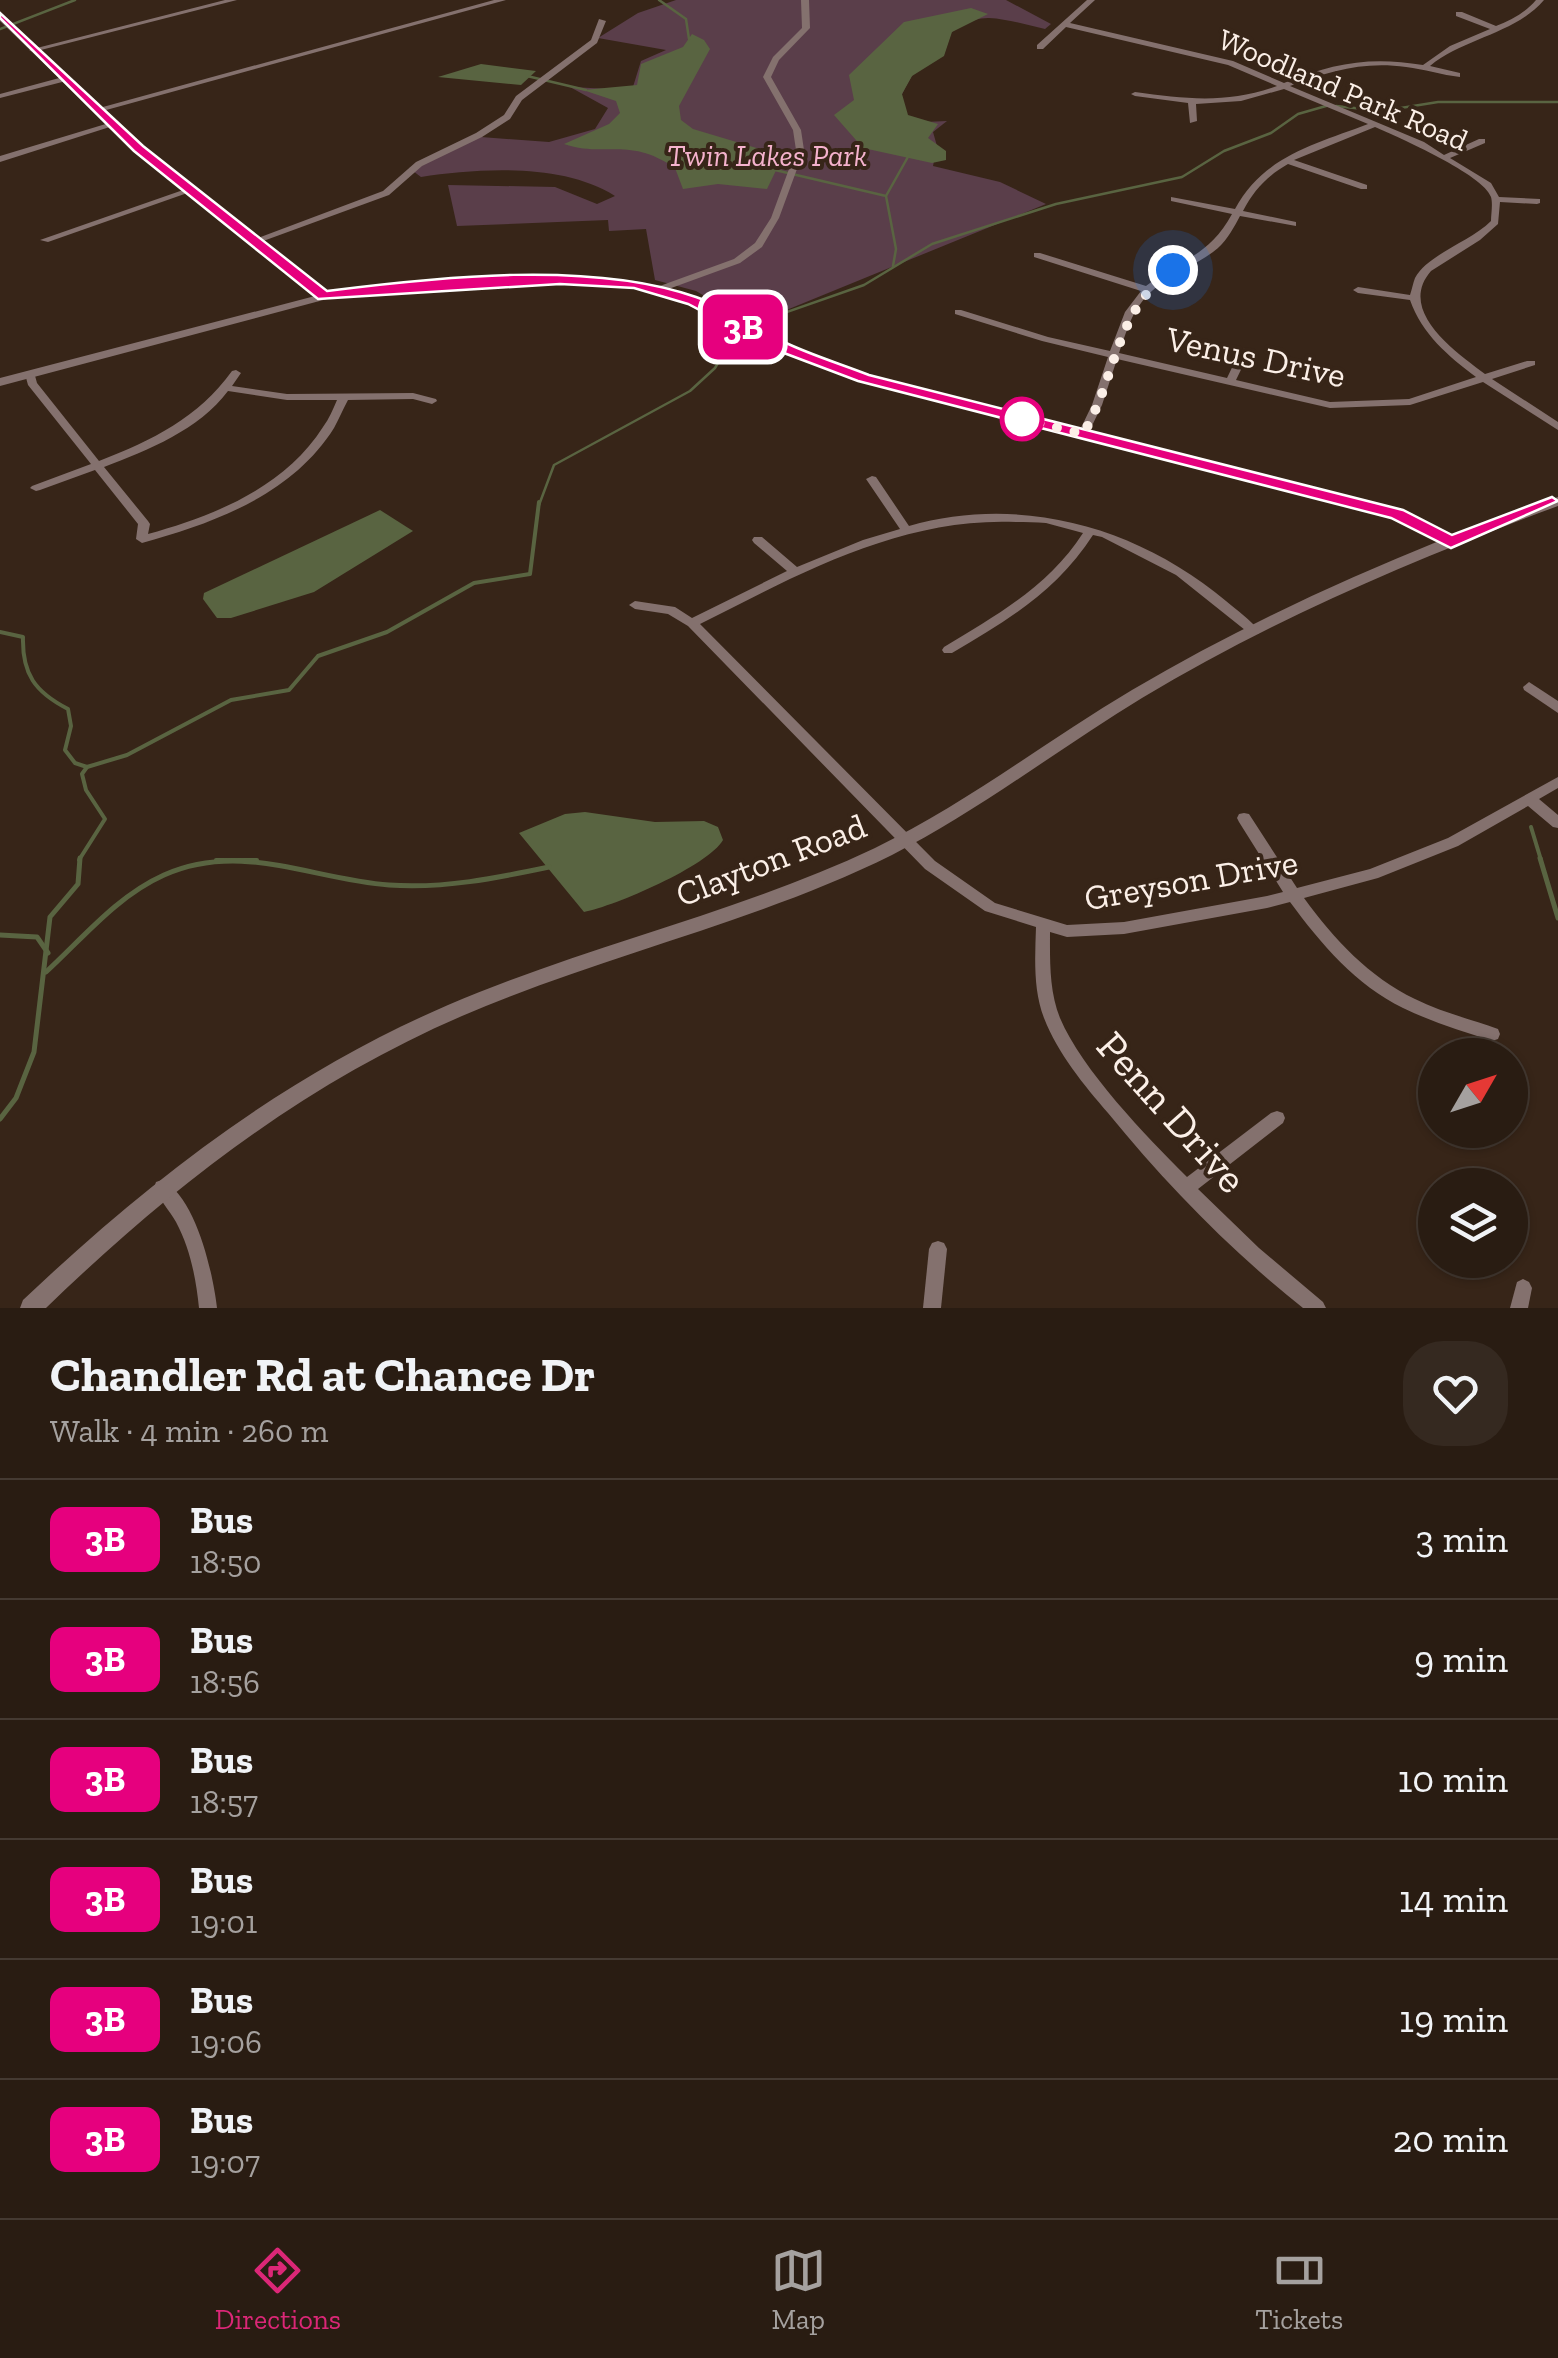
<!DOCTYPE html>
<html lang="en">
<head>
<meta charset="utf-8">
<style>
	:root { --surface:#291c12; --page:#352920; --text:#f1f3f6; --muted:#a5a19f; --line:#453a32; --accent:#db2777 }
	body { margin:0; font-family:"Zilla Slab",serif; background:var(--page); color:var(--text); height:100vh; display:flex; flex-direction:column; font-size:38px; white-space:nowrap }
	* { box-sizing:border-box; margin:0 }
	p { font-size:32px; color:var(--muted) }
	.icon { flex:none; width:55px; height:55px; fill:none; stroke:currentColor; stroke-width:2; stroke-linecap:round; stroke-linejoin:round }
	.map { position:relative; height:1308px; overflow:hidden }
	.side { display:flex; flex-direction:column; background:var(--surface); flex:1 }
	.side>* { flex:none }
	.badge { padding:0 20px; border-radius:15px; font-size:35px; line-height:65px }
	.needle { width:65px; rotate:51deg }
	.tools { position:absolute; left:1418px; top:1038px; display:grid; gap:20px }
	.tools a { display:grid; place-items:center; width:110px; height:110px; border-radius:50%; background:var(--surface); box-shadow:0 2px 8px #0004,0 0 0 2px var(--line); font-size:50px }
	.you { position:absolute; width:50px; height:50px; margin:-25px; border:8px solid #fff; border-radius:50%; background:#1a73e8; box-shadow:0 0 0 15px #1a73e833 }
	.map>.badge { position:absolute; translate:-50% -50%; box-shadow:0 0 0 5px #fff }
	.round { display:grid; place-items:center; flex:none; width:105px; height:105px; border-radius:40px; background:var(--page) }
	.headline { display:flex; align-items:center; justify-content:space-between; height:170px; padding:0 50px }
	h1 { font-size:48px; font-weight:700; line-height:75px }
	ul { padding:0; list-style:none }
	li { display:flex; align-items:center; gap:30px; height:120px; padding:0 50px; border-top:2px solid var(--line) }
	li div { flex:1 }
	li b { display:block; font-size:38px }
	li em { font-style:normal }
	li .badge { min-width:110px; font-weight:700; text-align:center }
	.tabs { display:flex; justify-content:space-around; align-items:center; height:140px; border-top:2px solid var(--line); background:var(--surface); font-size:28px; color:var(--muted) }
	.tabs a { display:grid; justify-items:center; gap:5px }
	.tabs .active { color:var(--accent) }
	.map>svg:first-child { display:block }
	.green { fill:#5a3e4a }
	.water { fill:#596441 }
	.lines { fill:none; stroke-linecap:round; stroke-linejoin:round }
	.stream-far2 { stroke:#596441; stroke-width:2.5 }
	.stream-far1 { stroke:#596441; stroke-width:4 }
	.stream { stroke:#596441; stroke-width:5 }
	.minor { fill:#84716e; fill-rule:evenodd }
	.tertiary { fill:#84716e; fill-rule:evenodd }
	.line { fill:#e6007e; stroke:#fff; stroke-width:2.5 }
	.walk { stroke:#fbefe7; stroke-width:10; stroke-dasharray:0 18 }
	.stop-dot { fill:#fff; stroke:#e6007e; stroke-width:5 }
	.labels { text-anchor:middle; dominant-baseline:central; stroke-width:8; stroke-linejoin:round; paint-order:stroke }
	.far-street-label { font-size:30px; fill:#fbefe7; stroke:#372518 }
	.far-park-label { font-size:30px; font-style:italic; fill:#f5b2cd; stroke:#372518 }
	.street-label { font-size:35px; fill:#fbefe7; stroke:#372518 }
	.near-street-label { font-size:42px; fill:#fbefe7; stroke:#372518 }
</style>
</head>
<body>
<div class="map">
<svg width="1558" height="1308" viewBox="0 0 1558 1308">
	<rect width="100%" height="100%" fill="#372518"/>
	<path class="green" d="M676 0H1006L1051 24 1045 29C1027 25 1008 19 989 18 952 17 909 71 899 103L902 115 924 122 947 121 933 132 937 146 933 166 1000 182 1046 204 752 324 696 291 655 280 646 229 609 231 608 220 457 226 448 185 555 187 597 204 615 196C563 163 480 168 421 177L409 168 481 137 549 142 595 129 608 108 570 87 632 90 641 61 666 50 598 38 638 13Z"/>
	<g class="water">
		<path d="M971 8 988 14 952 32 944 56 912 76 902 94 908 115 938 124 928 138 946 151V160L932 163 863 148 834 115 854 100 849 75 904 22Z"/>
		<path d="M692 34 704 40 710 49 679 106 681 120 693 129 783 156 767 189 718 184 683 189 675 168C629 136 604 158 564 144L609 124 620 113 616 101 583 90 637 85 641 64 683 47Z"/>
		<path d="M481 64 536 71 521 85 438 77Z"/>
		<path d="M380 510 413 531 314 592 231 618H217L203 599 204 593Z"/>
		<path d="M585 812 655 822 704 821 718 827 723 840C708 866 615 906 584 912L519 833 565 814Z"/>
	</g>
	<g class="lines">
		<g class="stream-far2">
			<path d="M659 0 686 19 689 39"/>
			<path d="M0 29 75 0"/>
			<path d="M527 76 586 90"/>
			<path d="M1336 106 1382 111 1438 102H1558"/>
			<path d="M775 170 886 196"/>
			<path d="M893 266 896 249 886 196 909 155"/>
			<path d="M747 326 864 285 932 244 1056 204 1182 177 1224 151 1271 133 1298 114 1326 106"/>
			<path d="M539 505 554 465 690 391 715 368 738 329"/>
		</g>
		<g class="stream-far1">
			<path d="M0 632 23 637C22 674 35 692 68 709L71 726 65 750 75 763 87 767 127 755 231 700 289 690 318 656 387 632 474 583 530 574 539 502"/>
			<path d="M1531 827 1541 860"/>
			<path d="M79 860 105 819 86 790 82 774 87 767"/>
			<path d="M216 860H257"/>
		</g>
		<g class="stream">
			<path d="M1540 858 1558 918"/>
			<path d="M0 935 37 937 48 953"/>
			<path d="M46 972C83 938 117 896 164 875 241 841 311 879 389 885 443 889 497 878 549 867"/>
			<path d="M0 1119 16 1098 34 1052 50 917 78 884 80 858"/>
		</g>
		<g class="minor">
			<path d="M225 0H237L33 52 29 50Z"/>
			<path d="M494 0H506L99 112 92 110Z"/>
			<path d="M801 0H809L810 28 779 60 771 77 801 130 804 150 779 218 762 247 740 263 663 291H657V287L734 259 755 243 771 218 796 150 793 130 763 77 773 57 802 28Z"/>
			<path d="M1087 0H1095L1070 23 1233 61 1284 83C1333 63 1370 56 1423 65L1450 46 1490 29 1456 16V12H1462L1496 26C1511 20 1525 13 1536 0H1544C1515 34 1464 38 1430 66L1460 73V77C1442 75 1424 69 1406 67 1364 61 1329 71 1290 86L1424 142 1444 155 1479 139H1485V143L1450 158 1491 183 1499 197 1540 199V203L1537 204 1500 202 1498 224 1480 240 1431 271C1396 311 1457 353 1485 374L1527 361H1535V365L1492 379 1558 422V430L1483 382 1410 405 1330 408 1117 359 1102 405 1087 436H1079L1078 434 1092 405 1108 357 1042 341 955 314V310H961L1048 337 1110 351 1125 312 1141 291 1034 257V253H1040L1146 286C1180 259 1209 257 1232 214L1171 201V197L1235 209C1263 156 1316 144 1368 124L1284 89 1241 101 1196 104 1197 121 1190 123 1188 103 1135 96 1131 94 1135 92C1186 99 1227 104 1277 86L1228 65 1066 27 1043 49H1037V45ZM1375 127C1398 137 1484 175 1491 197 1493 204 1491 214 1491 221 1470 242 1428 254 1415 278 1413 283 1412 289 1410 295L1358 287 1353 290 1358 293 1410 300C1422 334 1448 356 1476 377L1409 399 1330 402 1236 380 1250 351 1245 348 1240 351 1227 378 1119 353C1125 336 1130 317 1141 303 1160 277 1194 268 1218 248 1228 239 1234 227 1240 216L1296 226V222L1243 211C1254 190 1267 176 1288 164L1361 189H1367V185L1294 160Z"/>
			<path d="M599 19 606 21 597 43 522 100 510 119 482 137 422 166 389 195 255 244 247 242 383 191 416 162 476 133 504 115 516 96 591 40Z"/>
			<path d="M63 77H66V81L0 98V94Z"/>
			<path d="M109 123 116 125 0 162V156Z"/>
			<path d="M186 189 193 191 48 242 40 240Z"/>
			<path d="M236 370 241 373 232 386 287 394 413 393 436 399 437 401 432 404 413 399 348 400C343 409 339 419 334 428 292 495 214 523 142 543L136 539 138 524 95 470 40 490 36 491 30 488 32 486 91 464 28 385 25 374 26 372H34L37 383 99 461C153 440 198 418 232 371ZM228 391 287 400H337C333 409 329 419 323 427 285 487 214 516 148 534L150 524 148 521 104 467C148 450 199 430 228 391Z"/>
			<path d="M872 476 876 477 909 526C1021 494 1138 527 1226 601 1237 610 1250 620 1260 631L1258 634H1250L1176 575 1102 537 1093 535C1057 591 1008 620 952 653H944L942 650 944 647C997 615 1049 586 1083 533 1071 530 1058 526 1046 523 1036 522 1026 522 1016 522 901 517 799 574 700 624L935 861 995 903 1067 925 1124 922 1267 896 1283 892 1239 822 1237 818 1239 814 1244 813 1249 814 1297 888 1370 869 1448 838 1558 777V788L1539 799 1558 815V828L1553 827 1528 806 1458 846 1378 878 1304 898C1334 939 1369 977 1415 999 1441 1012 1470 1019 1498 1029L1500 1034 1498 1039 1492 1041C1462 1031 1432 1022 1403 1008 1356 985 1321 944 1290 902L1267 908 1124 934 1067 937 1050 932C1050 960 1049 991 1060 1018 1082 1070 1146 1136 1187 1177L1271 1113 1277 1111 1283 1113 1285 1118 1283 1123 1198 1189 1259 1248 1323 1302 1326 1308H1303C1231 1251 1166 1184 1108 1113 1084 1085 1058 1054 1044 1018 1033 990 1035 957 1036 927L985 911 925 869 688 626 668 614 635 609 629 605 635 601 675 607 692 618 787 571 754 543 752 540 754 537H762L797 567 863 540 900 529 866 479Z"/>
			<path d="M1529 682 1558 701V713L1524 690 1523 687Z"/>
			<path d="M162 1180C196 1197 213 1273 217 1308H199C196 1278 190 1248 176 1222 169 1210 160 1200 154 1188L156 1182Z"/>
			<path d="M938 1241 944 1243 947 1249 941 1308H923L929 1249 932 1243Z"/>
			<path d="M1523 1279 1529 1282 1532 1288 1528 1308H1510L1517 1282Z"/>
		</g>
		<path class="tertiary" d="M0 13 143 147 326 293 342 289 587 276 635 281 688 295 785 344 867 375 1402 511 1451 536 1558 497V506C1415 559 1273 619 1142 698 1058 749 980 810 892 855 755 923 603 955 462 1016 304 1084 170 1188 46 1308H20L23 1300C152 1178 284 1076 448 1005 588 945 738 913 875 848 966 804 1046 741 1132 690 1230 632 1333 584 1439 541L1392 517 859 381 777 350 680 299 635 287 587 282 342 295 0 386V378L315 296 135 151 0 21Z"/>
	</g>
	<path class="line" d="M0 13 143 146 327 291C437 277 591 260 696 297 726 307 754 328 784 342 811 355 841 364 869 375L1403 510 1452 535 1552 497 1558 501 1451 548 1391 518 858 381 776 350 688 304 634 288 560 284 318 299 134 151 0 18Z"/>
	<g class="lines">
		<path class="walk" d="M1022 419 1083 434C1117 378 1114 310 1173 270"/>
	</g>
	<circle class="stop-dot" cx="1022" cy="419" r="20"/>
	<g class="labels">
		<g class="far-street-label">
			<text transform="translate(1343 90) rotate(23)">Woodland Park Road</text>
		</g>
		<g class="far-park-label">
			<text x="767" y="156">Twin Lakes Park</text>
		</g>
		<g class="street-label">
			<text transform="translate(1256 357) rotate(12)">Venus Drive</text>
			<text transform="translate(771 860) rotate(-21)">Clayton Road</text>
			<text transform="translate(1191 880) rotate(-10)">Greyson Drive</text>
		</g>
		<g class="near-street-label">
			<text transform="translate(1172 1112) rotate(48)">Penn Drive</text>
		</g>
	</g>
</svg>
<div class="tools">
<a><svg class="needle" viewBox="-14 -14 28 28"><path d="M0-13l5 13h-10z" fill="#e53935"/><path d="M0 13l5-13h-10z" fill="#a5a19f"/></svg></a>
<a><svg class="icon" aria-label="layers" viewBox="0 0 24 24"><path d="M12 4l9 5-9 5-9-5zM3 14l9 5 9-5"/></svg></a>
</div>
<div class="you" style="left:1173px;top:270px"></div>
<b class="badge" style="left:743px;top:327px;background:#e6007e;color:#fff">3B</b>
</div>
<section class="side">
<div class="headline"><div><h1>Chandler Rd at Chance Dr</h1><p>Walk · 4 min · 260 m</p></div><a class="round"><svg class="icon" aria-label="heart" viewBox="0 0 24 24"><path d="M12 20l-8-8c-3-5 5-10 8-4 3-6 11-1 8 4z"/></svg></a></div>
<ul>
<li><span class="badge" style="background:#e6007e;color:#fff">3B</span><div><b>Bus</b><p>18:50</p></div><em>3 min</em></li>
<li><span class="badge" style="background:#e6007e;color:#fff">3B</span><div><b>Bus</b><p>18:56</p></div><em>9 min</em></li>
<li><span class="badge" style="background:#e6007e;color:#fff">3B</span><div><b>Bus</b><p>18:57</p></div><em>10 min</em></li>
<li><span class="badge" style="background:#e6007e;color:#fff">3B</span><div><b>Bus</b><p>19:01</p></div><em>14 min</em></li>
<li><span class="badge" style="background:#e6007e;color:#fff">3B</span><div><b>Bus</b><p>19:06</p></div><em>19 min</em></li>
<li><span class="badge" style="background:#e6007e;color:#fff">3B</span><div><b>Bus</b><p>19:07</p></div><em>20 min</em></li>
</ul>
</section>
<nav class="tabs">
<a class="active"><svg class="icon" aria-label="directions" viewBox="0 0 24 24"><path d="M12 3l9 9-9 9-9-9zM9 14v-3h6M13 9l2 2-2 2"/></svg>Directions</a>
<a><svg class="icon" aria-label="map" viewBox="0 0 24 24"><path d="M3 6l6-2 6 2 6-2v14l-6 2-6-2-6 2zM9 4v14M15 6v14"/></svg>Map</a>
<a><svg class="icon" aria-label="tickets" viewBox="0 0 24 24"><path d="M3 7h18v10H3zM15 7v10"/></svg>Tickets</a>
</nav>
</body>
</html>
